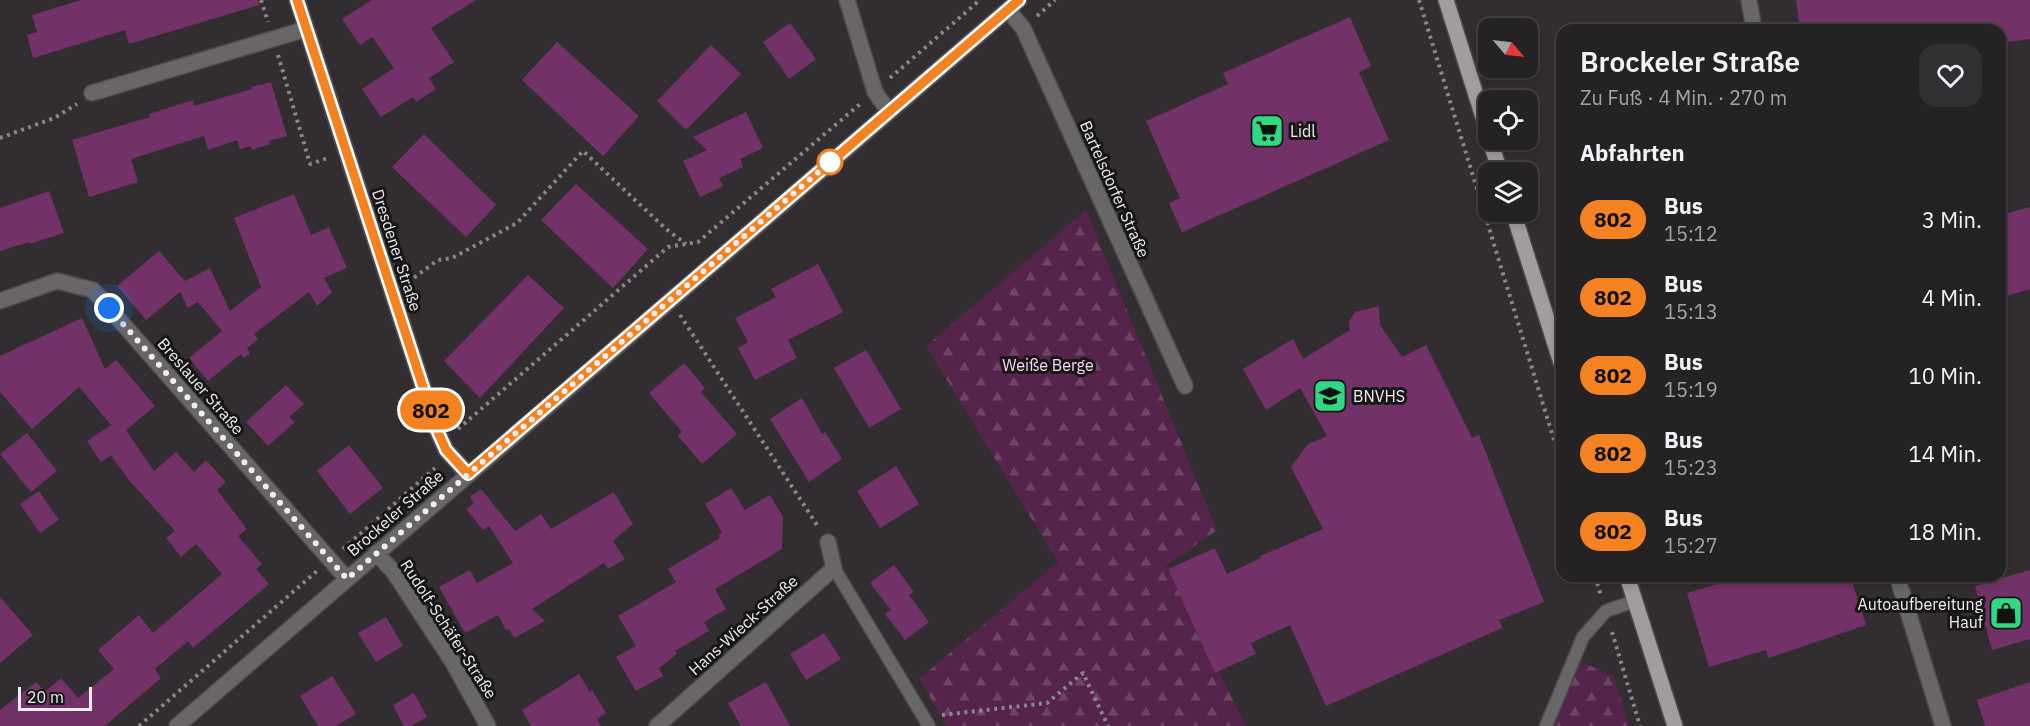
<!DOCTYPE html>
<html lang="de">
<head>
<meta charset="utf-8">
<style>
	:root { --surface:#252224; --page:#312f31; --text:#f1f3f6; --muted:#a3a4a6; --line:#423f41 }
	body { margin:0; font-family:"IBM Plex Sans",sans-serif; background:var(--page); color:var(--text); height:100vh; display:flex; flex-direction:column; font-size:22px; white-space:nowrap }
	* { box-sizing:border-box; margin:0 }
	p { font-size:20px; color:var(--muted) }
	.icon { flex:none; width:33px; height:33px; fill:none; stroke:currentColor; stroke-width:2; stroke-linecap:round; stroke-linejoin:round }
	.map { position:relative; flex:1; overflow:hidden }
	.details { position:absolute; left:1556px; top:24px; width:450px; height:558px; display:flex; flex-direction:column; background:var(--surface); border-radius:18px; box-shadow:0 3px 9px #0003,0 0 0 2px var(--line) }
	.details>* { flex:none }
	.badge { padding:0 12px; border-radius:20px; font-size:21px; line-height:39px }
	.needle { width:39px; rotate:118deg }
	.controls { position:absolute; left:1478px; top:18px; display:grid; gap:12px }
	.controls a { display:grid; place-items:center; width:60px; height:60px; border-radius:12px; background:var(--surface); box-shadow:0 3px 9px #0003,0 0 0 2px var(--line); font-size:30px }
	.scale { position:absolute; left:18px; bottom:15px; width:74px; box-sizing:border-box; padding-left:6px; border:3px solid #f0edef; border-top:0; font-size:16px; line-height:21px; white-space:nowrap; color:#f0edef; -webkit-text-stroke:4px #171617; paint-order:stroke }
	.you { position:absolute; width:30px; height:30px; margin:-15px; border:4px solid #fff; border-radius:50%; background:#1a73e8; box-shadow:0 0 0 9px #1a73e833 }
	.map>.badge { position:absolute; translate:-50% -50%; box-shadow:0 0 0 3px #fff }
	h2 { padding:0 24px; font-size:22px; line-height:54px }
	.round { display:grid; place-items:center; flex:none; width:63px; height:63px; border-radius:18px; background:var(--page) }
	.headline { display:flex; align-items:center; justify-content:space-between; height:102px; padding:0 24px }
	h1 { font-size:28px; font-weight:600; line-height:45px }
	ul { padding:0; list-style:none }
	li { display:flex; align-items:center; gap:18px; height:78px; padding:0 24px }
	li div { flex:1 }
	li b { display:block; font-size:22px }
	li em { font-style:normal }
	li .badge { min-width:66px; font-weight:700; text-align:center }
	.map>svg:first-child { display:block }
	.forest { fill:url(#forest-firs) }
	.building { fill:#733267 }
	.lines { fill:none; stroke-linecap:round; stroke-linejoin:round }
	.service-casing { stroke:#4c484b; stroke-width:15 }
	.minor-casing { stroke:#4c484b; stroke-width:18 }
	.primary-casing { stroke:#4c484b; stroke-width:18 }
	.path { stroke:#898688; stroke-width:4; stroke-dasharray:3 4.5; stroke-linecap:butt }
	.service { stroke:#686667; stroke-width:12 }
	.minor { stroke:#686667; stroke-width:15 }
	.primary { stroke:#a09c9f; stroke-width:15 }
	.line-casing { stroke:#fff; stroke-width:14 }
	.line { stroke:#f58220; stroke-width:9 }
	.walk { stroke:#f0edef; stroke-width:6; stroke-dasharray:0 10.8 }
	.stop-dot { fill:#fff; stroke:#f58220; stroke-width:3 }
	.labels { text-anchor:middle; dominant-baseline:central; stroke-width:6; stroke-linejoin:round; paint-order:stroke }
	.poi-label { font-size:16px; fill:#f0edef; stroke:#171617; text-anchor:start }
	.street-label { font-size:16px; fill:#f0edef; stroke:#171617 }
	.park-label { font-size:16px; fill:#fdd6f3; stroke:#171617 }
</style>
</head>
<body>
<div class="map">
<svg width="2030" height="726" viewBox="0 0 2030 726">
	<defs>
		<pattern id="forest-firs" width="22" height="20" patternUnits="userSpaceOnUse" patternTransform="scale(1.5)"><rect width="22" height="20" fill="#54244b"/><path d="M5 1l3.5 6h-7zM16 11l3.5 6h-7z" fill="#6d4465"/></pattern>
	</defs>
	<rect width="100%" height="100%" fill="#312d30"/>
	<g class="forest">
		<path d="M1086 210 1217 530 1166 566 1246 726H947L919 679 1058 562 926 346Z"/>
		<path d="M1581 662 1614 676 1629 726H1554Z"/>
	</g>
	<g class="building">
		<path d="M81 0H258L259 5 129 44 125 30 33 58 27 35 37 32 32 15Z"/>
		<path d="M372 0H476L431 28 454 62 429 78 436 89 416 102 413 97 381 117 362 89 394 68 372 37 360 45 342 19Z"/>
		<path d="M1796 0H2030V39L2000 43V30H1800Z"/>
		<path d="M1350 17 1371 66 1359 72 1389 140 1182 232 1169 203 1180 198 1146 121 1228 84 1223 73Z"/>
		<path d="M790 23 816 59 789 79 763 42Z"/>
		<path d="M557 42 639 116 603 156 522 80Z"/>
		<path d="M711 45 741 74 686 130 657 101Z"/>
		<path d="M271 82 287 136 269 141 270 144 252 150 251 146 240 149 237 140 208 150 204 136 131 159 138 182 89 197 72 140 150 117 149 114 193 100 194 106 252 89 251 87Z"/>
		<path d="M746 112 763 148 740 159 743 167 719 178 723 186 700 197 683 161 707 150 693 137Z"/>
		<path d="M424 134 496 205 466 237 392 167Z"/>
		<path d="M576 184 648 249 613 288 541 220Z"/>
		<path d="M49 191 64 233 29 244V242L0 251V208Z"/>
		<path d="M294 194 311 235 329 227 347 268 324 278 332 292 317 306 309 292 254 334 258 339 247 348 250 354 244 358 241 354 208 381 189 358 222 331 198 302 188 308 180 292 146 320 117 286 159 251 185 281 210 268 230 311 261 287 234 218Z"/>
		<path d="M2030 207V289L2000 298V215Z"/>
		<path d="M818 264 843 312 788 340 797 358 755 380 738 348 748 342 735 318 776 297 771 289Z"/>
		<path d="M528 275 564 308 480 398 444 361Z"/>
		<path d="M1379 306 1380 325 1402 357 1426 345 1472 438 1479 435 1544 602 1499 620 1502 628 1326 706 1290 625 1251 643 1256 654 1215 673 1168 569 1215 548 1227 574 1261 558 1260 556 1323 529 1291 467 1308 444 1327 436 1300 388 1266 410 1243 369 1293 339 1303 359 1350 330 1349 321 1355 312Z"/>
		<path d="M82 318 105 369 116 360 155 406 126 430 154 471 176 452 194 472 206 460 226 482 217 490 247 529 238 536 262 564 256 569 269 584 193 648 188 641 155 669 161 678 105 726H0V710L36 682 45 692 61 678 78 698 114 669 98 650 139 615 153 633 222 574 196 544 181 557 166 538 175 531 128 479 111 455 101 462 87 441 111 425 79 387 32 429 0 392V356Z"/>
		<path d="M866 350 901 409 869 428 834 368Z"/>
		<path d="M684 363 705 388 701 392 737 434 702 464 678 436 682 432 649 393Z"/>
		<path d="M286 385 304 404 289 417 295 422 268 446 246 422Z"/>
		<path d="M802 398 822 434 825 432 842 459 809 482 770 419Z"/>
		<path d="M27 433 57 471 31 492 0 454Z"/>
		<path d="M349 445 383 488 350 514 317 471Z"/>
		<path d="M896 466 919 504 880 528 857 491Z"/>
		<path d="M731 488 745 510 770 495 783 517 782 549 715 589 726 609 704 622 709 631 675 651 677 654 659 668 663 676 636 691 616 657 636 646 618 616 676 582 668 569 720 538 718 535 722 532 705 504Z"/>
		<path d="M481 489 515 531 541 514 551 529 614 492 633 524 613 541 625 559 608 569 604 563 532 609 545 621 514 638 509 629 506 630 498 615 465 633 439 587 470 570 477 583 513 563 489 526 483 530 466 509 474 503 470 497Z"/>
		<path d="M39 491 59 520 40 533 20 504Z"/>
		<path d="M894 565 914 592 909 595 929 622 905 640 885 614 891 610 870 583Z"/>
		<path d="M2030 570V639L1992 650 1975 586Z"/>
		<path d="M1744 576H1850L1866 625 1768 658 1766 650 1709 667 1687 593Z"/>
		<path d="M0 597 33 635 0 663Z"/>
		<path d="M386 617 403 646 376 662 358 633Z"/>
		<path d="M824 633 841 659 806 680 790 654Z"/>
		<path d="M579 674 590 692 592 690 606 713 597 719 601 726H531L522 710Z"/>
		<path d="M332 676 356 714 336 726H318L300 696Z"/>
		<path d="M766 682 790 726H741L728 703Z"/>
		<path d="M2030 682V726H1985L1977 700Z"/>
		<path d="M414 693 427 717 411 726H404L393 705Z"/>
	</g>
	<g class="lines">
		<defs>
			<g id="service">
				<path d="M834 568 929 726"/>
				<path d="M1546 726 1583 637 1606 611 1635 601"/>
			</g>
			<g id="minor">
				<path d="M297 0 437 430 446 450 468 474"/>
				<path d="M847 0 875 92 889 112"/>
				<path d="M1749 0 1754 30"/>
				<path d="M1008 10 1023 28 1185 386"/>
				<path d="M92 93 306 29"/>
				<path d="M0 301 57 281 93 290 347 579"/>
				<path d="M376 553 393 571 452 661 488 726"/>
				<path d="M1897 576 1943 726"/>
				<path d="M177 726 1019 0"/>
				<path d="M657 726 834 568 828 542"/>
			</g>
			<g id="primary">
				<path d="M1446 0 1488 133"/>
				<path d="M1490 140 1500 172"/>
				<path d="M1513 212 1562 366"/>
				<path d="M1627 576 1675 726"/>
			</g>
		</defs>
		<use href="#service" class="service-casing"/>
		<use href="#minor" class="minor-casing"/>
		<use href="#primary" class="primary-casing"/>
		<g class="path">
			<path d="M261 0 268 22"/>
			<path d="M1419 0 1562 466"/>
			<path d="M1037 16 1055 0"/>
			<path d="M278 55 310 164 328 158"/>
			<path d="M890 78 980 0"/>
			<path d="M0 138 54 118 77 104"/>
			<path d="M408 282 438 260 452 258 517 223 583 151 666 229 686 244"/>
			<path d="M680 315 819 528"/>
			<path d="M458 429 668 247 698 242 860 104"/>
			<path d="M343 549 435 468"/>
			<path d="M1595 576 1601 596"/>
			<path d="M1612 632 1640 726"/>
			<path d="M942 715 1047 703 1083 673 1108 726"/>
			<path d="M139 726 317 571"/>
		</g>
		<use href="#service" class="service"/>
		<use href="#minor" class="minor"/>
		<use href="#primary" class="primary"/>
	</g>
	<g class="lines">
		<defs>
			<path id="line" d="M297 0 437 430 446 450 468 474 1019 0"/>
		</defs>
		<use href="#line" class="line-casing"/>
		<use href="#line" class="line"/>
		<path class="walk" d="M109 308 347 579 830 162"/>
	</g>
	<defs>
		<symbol id="supermarket-square" viewBox="-11 -11 22 22"><rect x="-9" y="-9" width="18" height="18" rx="4" fill="#30d883" stroke="#171617"/><path d="M-6-5.5h2.5l.6 2H6L4.5 2H-2.5L-4.4-4H-6ZM-1.5 3.2a1.3 1.3 0 1 0 .1 0ZM3 3.2a1.3 1.3 0 1 0 .1 0Z" fill="#111"/></symbol>
		<symbol id="school-square" viewBox="-11 -11 22 22"><rect x="-9" y="-9" width="18" height="18" rx="4" fill="#30d883" stroke="#171617"/><path d="M0-5L7-2L0 1L-7-2ZM-4 1L0 2.5L4 1V4Q0 6-4 4Z" fill="#111"/></symbol>
		<symbol id="shop-square" viewBox="-11 -11 22 22"><rect x="-9" y="-9" width="18" height="18" rx="4" fill="#30d883" stroke="#171617"/><path d="M-5-2.5h2.3a2.7 3.5 0 0 1 5.4 0H5L5.5 6h-11ZM-1.5-2.5h3a1.5 2.3 0 0 0-3 0Z" fill="#111"/></symbol>
	</defs>
	<g fill-rule="evenodd">
		<use href="#supermarket-square" x="1248" y="112" width="38" height="38"/>
		<use href="#school-square" x="1311" y="377" width="38" height="38"/>
		<use href="#shop-square" x="1987" y="594" width="38" height="38"/>
	</g>
	<circle class="stop-dot" cx="830" cy="162" r="12"/>
	<g class="labels">
		<g class="poi-label">
			<text x="1290" y="131">Lidl</text>
			<text x="1353" y="396">BNVHS</text>
			<text x="1983" y="604" text-anchor="end">Autoaufbereitung<tspan x="1983" dy="18">Hauf</tspan></text>
		</g>
		<g class="street-label">
			<text transform="translate(1115 189) rotate(66)">Bartelsdorfer Straße</text>
			<text transform="translate(397 250) rotate(72)">Dresdener Straße</text>
			<text transform="translate(201 386) rotate(49)">Breslauer Straße</text>
			<text transform="translate(395 513) rotate(-41)">Brockeler Straße</text>
			<text transform="translate(743 625) rotate(-42)">Hans-Wieck-Straße</text>
			<text transform="translate(449 629) rotate(57)">Rudolf-Schäfer-Straße</text>
		</g>
		<g class="park-label">
			<text x="1048" y="365">Weiße Berge</text>
		</g>
	</g>
</svg>
<div class="controls">
<a><svg class="needle" viewBox="-14 -14 28 28"><path d="M0-13l5 13h-10z" fill="#e53935"/><path d="M0 13l5-13h-10z" fill="#a3a4a6"/></svg></a>
<a><svg class="icon" aria-label="locate" viewBox="0 0 24 24"><circle cx="12" cy="12" r="6"/><path d="M12 2v4M12 18v4M2 12h4M18 12h4"/></svg></a>
<a><svg class="icon" aria-label="layers" viewBox="0 0 24 24"><path d="M12 4l9 5-9 5-9-5zM3 14l9 5 9-5"/></svg></a>
</div>
<div class="scale">20 m</div>
<div class="you" style="left:109px;top:308px"></div>
<b class="badge" style="left:431px;top:410px;background:#f58220;color:#111">802</b>
<section class="details">
<div class="headline"><div><h1>Brockeler Straße</h1><p>Zu Fuß · 4 Min. · 270 m</p></div><a class="round"><svg class="icon" aria-label="heart" viewBox="0 0 24 24"><path d="M12 20l-8-8c-3-5 5-10 8-4 3-6 11-1 8 4z"/></svg></a></div>
<h2>Abfahrten</h2>
<ul>
<li><span class="badge" style="background:#f58220;color:#111">802</span><div><b>Bus</b><p>15:12</p></div><em>3 Min.</em></li>
<li><span class="badge" style="background:#f58220;color:#111">802</span><div><b>Bus</b><p>15:13</p></div><em>4 Min.</em></li>
<li><span class="badge" style="background:#f58220;color:#111">802</span><div><b>Bus</b><p>15:19</p></div><em>10 Min.</em></li>
<li><span class="badge" style="background:#f58220;color:#111">802</span><div><b>Bus</b><p>15:23</p></div><em>14 Min.</em></li>
<li><span class="badge" style="background:#f58220;color:#111">802</span><div><b>Bus</b><p>15:27</p></div><em>18 Min.</em></li>
</ul>
</section>
</div>
</body>
</html>
